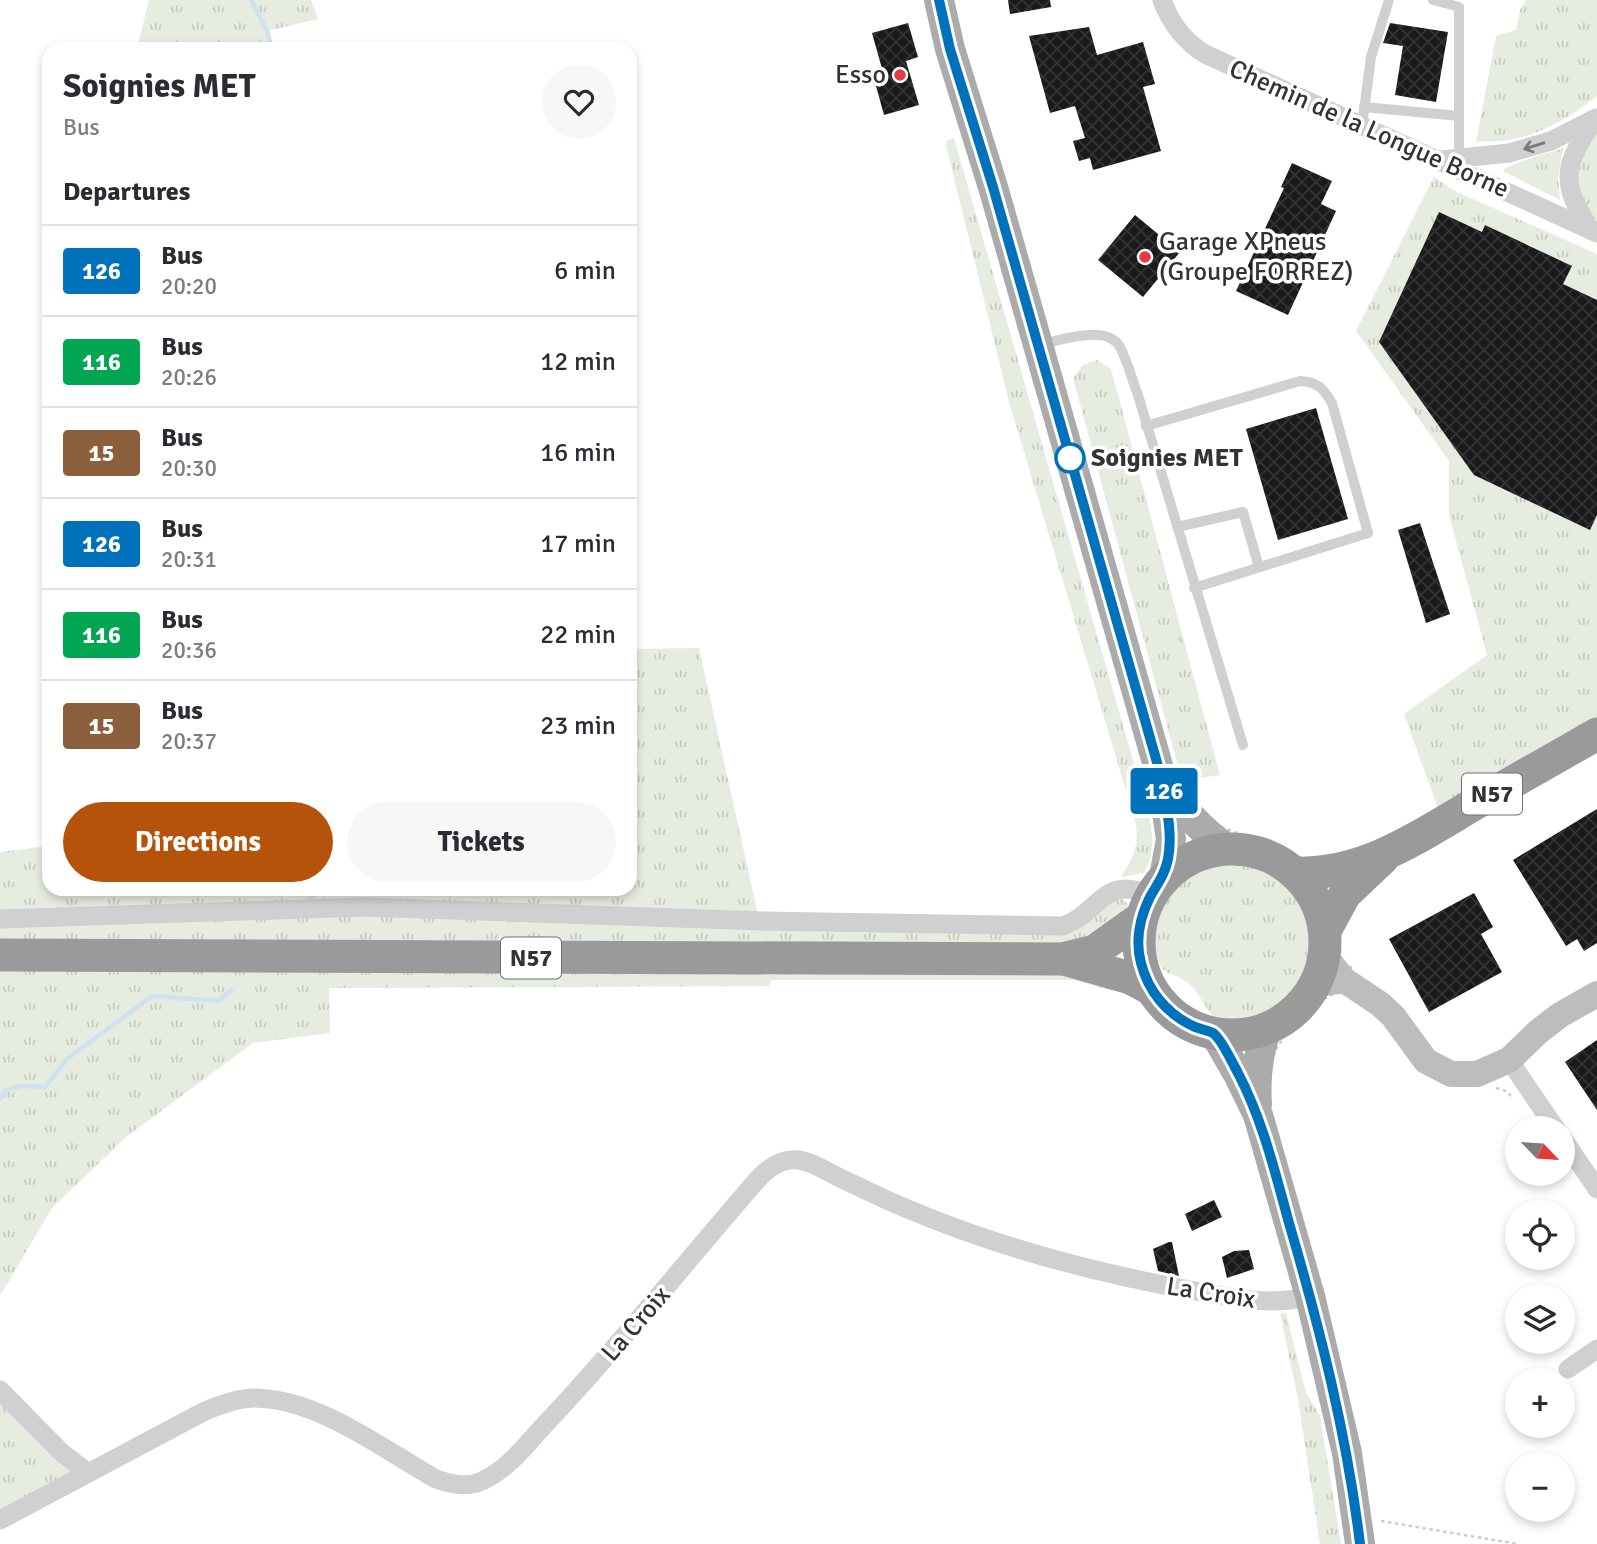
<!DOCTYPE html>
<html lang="en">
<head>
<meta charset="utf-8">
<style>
	:root { --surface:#fff; --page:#f7f7f7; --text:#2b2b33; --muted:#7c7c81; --line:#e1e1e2; --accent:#b45309 }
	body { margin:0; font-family:Signika,sans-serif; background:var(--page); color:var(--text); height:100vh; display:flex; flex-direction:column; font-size:26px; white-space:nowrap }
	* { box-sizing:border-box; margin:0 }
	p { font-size:23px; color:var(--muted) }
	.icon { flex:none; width:38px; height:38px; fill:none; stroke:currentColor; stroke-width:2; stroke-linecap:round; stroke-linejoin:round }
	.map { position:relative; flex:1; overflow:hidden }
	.side { position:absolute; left:42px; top:42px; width:595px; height:854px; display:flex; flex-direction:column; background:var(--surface); border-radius:21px; box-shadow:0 4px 10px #0003 }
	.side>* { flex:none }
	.badge { padding:0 14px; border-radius:5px; font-size:24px; line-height:46px }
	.needle { width:46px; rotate:115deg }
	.tools { position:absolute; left:1505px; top:1116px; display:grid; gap:14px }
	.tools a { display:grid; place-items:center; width:70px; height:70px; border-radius:50%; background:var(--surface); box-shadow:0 4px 10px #0003; font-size:35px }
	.map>.badge { position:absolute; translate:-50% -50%; box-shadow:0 0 0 4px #fff }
	h2 { padding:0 21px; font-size:26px; line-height:63px }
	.round { display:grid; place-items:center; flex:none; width:74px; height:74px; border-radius:37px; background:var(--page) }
	.headline { display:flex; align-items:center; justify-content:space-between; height:119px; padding:0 21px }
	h1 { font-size:33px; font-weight:700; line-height:52px }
	.primary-button { display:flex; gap:14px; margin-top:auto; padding:14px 21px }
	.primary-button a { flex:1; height:80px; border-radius:42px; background:var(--accent); color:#fff; font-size:28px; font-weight:700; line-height:80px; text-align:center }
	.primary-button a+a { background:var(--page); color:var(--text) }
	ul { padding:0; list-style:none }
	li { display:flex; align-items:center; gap:21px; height:91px; padding:0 21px; border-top:2px solid var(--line) }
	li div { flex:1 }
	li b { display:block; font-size:26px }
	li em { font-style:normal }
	li .badge { min-width:77px; font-weight:700; text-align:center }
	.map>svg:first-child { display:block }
	.grass { fill:url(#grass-tufts) }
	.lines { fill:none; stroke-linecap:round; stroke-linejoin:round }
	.stream { stroke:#cfe2ee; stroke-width:4.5 }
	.building { fill:url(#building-cross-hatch) }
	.path { stroke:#cdcdcd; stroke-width:2.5; stroke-dasharray:3.5 3.5; stroke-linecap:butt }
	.lane { stroke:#d0d0d0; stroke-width:10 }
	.street { stroke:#d0d0d0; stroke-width:19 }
	.secondary { stroke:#bdbdbd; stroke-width:26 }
	.primary { stroke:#ababab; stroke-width:30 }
	.highway { stroke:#9a9a9a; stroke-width:33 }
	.oneway { stroke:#7a7a7a }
	.line-casing { stroke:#fff; stroke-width:16 }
	.line { stroke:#0072bc; stroke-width:10 }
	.poi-dot { fill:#e63946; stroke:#fff; stroke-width:2.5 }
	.stop-dot { fill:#fff; stroke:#0072bc; stroke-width:3.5 }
	.labels { text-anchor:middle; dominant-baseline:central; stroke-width:7; stroke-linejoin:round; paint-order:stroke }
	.shield { fill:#fff; stroke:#707070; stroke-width:2 }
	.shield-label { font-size:24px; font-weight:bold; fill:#333 }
	.poi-label { font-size:26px; fill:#333; stroke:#fff; text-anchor:end }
	.street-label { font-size:26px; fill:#333; stroke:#fff }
	.stop-label { font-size:26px; font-weight:bold; fill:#333; stroke:#fff; text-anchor:start }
</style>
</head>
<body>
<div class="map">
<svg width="1597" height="1544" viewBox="0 0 1597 1544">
	<defs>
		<pattern id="grass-tufts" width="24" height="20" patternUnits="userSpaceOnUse" patternTransform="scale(1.75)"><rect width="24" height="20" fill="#e6ecdf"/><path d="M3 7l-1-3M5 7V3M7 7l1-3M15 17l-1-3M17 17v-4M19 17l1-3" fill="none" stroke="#c6cbc0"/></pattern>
		<pattern id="building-cross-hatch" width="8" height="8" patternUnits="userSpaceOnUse" patternTransform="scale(1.75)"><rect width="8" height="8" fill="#1a1a1a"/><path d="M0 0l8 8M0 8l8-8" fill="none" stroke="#333"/></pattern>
	</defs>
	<rect width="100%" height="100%" fill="#fff"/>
	<g class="grass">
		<path d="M149 0H311L318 19 267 31 272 49H137Z"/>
		<path d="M1526 0H1597V96C1572 116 1541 135 1509 140 1498 142 1486 141 1476 142L1496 36 1516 30 1520 10Z"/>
		<path d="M1597 127V220C1577 202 1570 169 1583 144 1586 138 1593 132 1597 127Z"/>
		<path d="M954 138 1137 774C1146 809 1162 839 1144 873L1121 877C1134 857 1140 844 1135 820L1009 402 946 145 947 140Z"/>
		<path d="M1563 148 1558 177 1560 200 1503 171C1508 163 1550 153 1563 148Z"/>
		<path d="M1434 177 1455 191 1597 254V719L1439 811 1404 714 1487 655 1449 515V461L1356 331Z"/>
		<path d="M1097 360 1111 369 1220 775 1182 781 1073 378 1083 365Z"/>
		<path d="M699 648 758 915H0V852L49 846V889H630V649Z"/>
		<path d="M1227 865C1244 866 1260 868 1274 877 1332 913 1317 997 1254 1017 1240 1021 1225 1022 1212 1016 1202 1003 1197 987 1182 979 1174 974 1164 974 1160 965 1144 936 1164 891 1191 876 1202 869 1215 867 1227 865Z"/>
		<path d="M1123 899 1129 905 1091 946 416 940 0 943V924L364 913 1066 933 1114 900Z"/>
		<path d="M0 971 1071 972 1106 979 1113 991 1074 980H771L769 986 329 988 330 1033 253 1043 126 1137 52 1208 0 1296Z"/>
		<path d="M1280 1313H1286L1306 1393 1320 1416 1341 1544H1320L1298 1399Z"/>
		<path d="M0 1382 100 1476 0 1530Z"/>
	</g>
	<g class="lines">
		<g class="stream">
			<path d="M251 0 267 31 272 49"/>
			<path d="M304 902 323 889"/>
			<path d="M0 1099 5 1091 21 1086 45 1087 67 1059 152 996 218 1001 231 990"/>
		</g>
	</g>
	<g class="building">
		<path d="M1008 0H1050L1051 7 1010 14Z"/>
		<path d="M908 23 918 57 906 61 919 105 884 115 876 86 886 83 872 33Z"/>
		<path d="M1390 23 1448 32 1436 102 1395 95 1403 46 1383 43Z"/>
		<path d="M1089 27 1097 55 1143 42 1155 84 1143 87 1161 151 1093 170 1090 158 1079 161 1073 141 1085 138 1075 106 1050 113 1029 36Z"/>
		<path d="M1292 163 1332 181 1321 204 1336 211 1288 315 1236 291 1284 188 1281 187Z"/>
		<path d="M1439 212 1482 232 1485 225 1572 266 1563 284 1597 300V515L1590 530 1474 475 1379 342Z"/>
		<path d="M1135 215 1180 252 1143 297 1098 260Z"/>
		<path d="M1316 408 1348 519 1278 540 1246 429Z"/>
		<path d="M1420 523 1450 614 1426 623 1398 530Z"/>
		<path d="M1597 809V943L1584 951 1577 939 1566 946 1513 860Z"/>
		<path d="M1474 893 1493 927 1481 934 1502 972 1429 1012 1389 939Z"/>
		<path d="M1597 1040V1110L1565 1062Z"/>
		<path d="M1214 1200 1222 1217 1192 1231 1185 1214Z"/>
		<path d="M1169 1242H1172L1179 1276 1158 1271 1153 1249Z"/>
		<path d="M1249 1250 1254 1269 1227 1278 1222 1257 1234 1251Z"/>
	</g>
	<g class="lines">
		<g class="path">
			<path d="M1215 823C1231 833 1246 835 1263 840 1284 846 1304 866 1327 861L1352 905C1342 925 1335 941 1343 963L1351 967 1337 992 1320 1001 1284 1037 1275 1051 1271 1066 1227 1076 1209 1050 1167 1024 1138 994 1122 985 1117 924C1134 907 1160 868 1159 843Z"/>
			<path d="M1496 1088 1506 1091 1511 1096"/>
			<path d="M1381 1521 1518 1544"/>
		</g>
		<g class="lane">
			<path d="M1433 0 1459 7V159"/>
			<path d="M1364 107 1459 116"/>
			<path d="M1362 126 1371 57 1389 0"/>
			<path d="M1041 344C1063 340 1107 324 1120 347 1128 362 1132 380 1138 395L1243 745"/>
			<path d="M1146 426 1300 381C1318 382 1323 388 1332 403L1368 533 1194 588"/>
			<path d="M1177 527 1243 512 1259 567"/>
		</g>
		<g class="street">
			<path d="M1162 0C1170 22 1185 42 1205 54L1597 233"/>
			<path d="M1441 160 1509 153 1551 141 1596 118"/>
			<path d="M1592 231C1559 184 1563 166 1594 120"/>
			<path d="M0 919 365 907 762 921 1063 926C1101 912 1104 873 1151 896"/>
			<path d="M1509 1060 1556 1129"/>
			<path d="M1563 1139 1597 1189"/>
			<path d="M1568 1369 1597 1349"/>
			<path d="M0 1390 61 1452 87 1472"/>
			<path d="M0 1520 203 1412C219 1405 238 1398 255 1398 319 1399 382 1449 436 1479 451 1484 467 1488 482 1481 509 1469 529 1441 549 1420 622 1343 688 1259 758 1179 769 1167 782 1158 799 1160 813 1162 826 1171 838 1177 864 1189 889 1202 915 1212 1004 1249 1096 1273 1190 1290 1231 1297 1270 1307 1310 1296"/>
		</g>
		<g class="secondary">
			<path d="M1324 955 1344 980 1380 1004 1393 1016 1426 1061 1451 1074H1477L1509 1060 1538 1032 1560 1015 1597 994"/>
			<path d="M1314 985 1344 980"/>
		</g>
		<g class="primary">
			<path d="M939 0 950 49 993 187 1162 780 1171 839 1164 877"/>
			<path d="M1164 783C1181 809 1201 830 1226 848"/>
			<path d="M1215 1034 1238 1074 1258 1115 1310 1296 1347 1453 1360 1544"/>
			<path d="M1257 1104C1255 1077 1258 1053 1267 1028"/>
		</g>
		<g class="highway">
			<circle cx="1232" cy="942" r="93"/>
			<path d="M1295 873C1363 876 1420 836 1476 803 1517 780 1557 757 1597 734"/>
			<path d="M1326 929 1345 894 1383 858"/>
			<path d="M0 955 1062 959 1095 951 1141 918"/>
			<path d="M1064 959 1130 978 1151 989"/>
		</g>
	</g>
	<defs><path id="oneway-shaft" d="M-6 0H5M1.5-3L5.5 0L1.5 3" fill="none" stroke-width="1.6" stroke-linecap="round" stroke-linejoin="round" transform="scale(1.75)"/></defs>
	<use class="oneway" href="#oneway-shaft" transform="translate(1534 146) rotate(163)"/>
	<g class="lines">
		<defs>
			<path id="line" d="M939 0 950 49 993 187 1162 780C1166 806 1173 833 1168 859 1165 874 1158 883 1150 897 1140 917 1135 941 1141 963 1148 991 1167 1014 1193 1026 1199 1029 1207 1030 1213 1033 1221 1038 1233 1064 1238 1073 1263 1121 1275 1172 1289 1223 1320 1329 1347 1435 1360 1544"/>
		</defs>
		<use href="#line" class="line-casing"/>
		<use href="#line" class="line"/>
	</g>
	<g class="poi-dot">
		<circle cx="900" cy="75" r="7"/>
		<circle cx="1145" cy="257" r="7"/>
	</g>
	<circle class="stop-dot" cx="1070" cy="458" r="14"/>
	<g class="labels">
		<g class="shield">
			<rect x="1462" y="773.5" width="60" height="41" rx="5"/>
			<rect x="501" y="937.5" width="60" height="41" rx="5"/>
		</g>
		<g class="shield-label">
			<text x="1492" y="794">N57</text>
			<text x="531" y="958">N57</text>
		</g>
		<g class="poi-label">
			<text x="886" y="75">Esso</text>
			<text x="1159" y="242" text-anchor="start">Garage XPneus<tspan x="1159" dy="30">(Groupe FORREZ)</tspan></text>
		</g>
		<g class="street-label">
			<text transform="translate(1369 129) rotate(24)">Chemin de la Longue Borne</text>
			<text transform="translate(1211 1293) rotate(9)">La Croix</text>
			<text transform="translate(636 1324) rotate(-49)">La Croix</text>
		</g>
		<g class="stop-label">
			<text x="1091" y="458">Soignies MET</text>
		</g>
	</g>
</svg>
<div class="tools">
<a><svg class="needle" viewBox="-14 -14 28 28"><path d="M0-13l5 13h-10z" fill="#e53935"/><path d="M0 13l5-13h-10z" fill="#7c7c81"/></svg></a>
<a><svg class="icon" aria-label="locate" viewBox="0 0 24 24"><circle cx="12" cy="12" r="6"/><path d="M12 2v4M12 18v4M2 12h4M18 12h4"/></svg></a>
<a><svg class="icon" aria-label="layers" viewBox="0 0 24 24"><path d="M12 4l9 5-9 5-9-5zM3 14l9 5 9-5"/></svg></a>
<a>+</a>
<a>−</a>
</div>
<b class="badge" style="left:1164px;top:791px;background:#0072bc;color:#fff">126</b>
<section class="side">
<div class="headline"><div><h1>Soignies MET</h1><p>Bus</p></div><a class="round"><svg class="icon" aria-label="heart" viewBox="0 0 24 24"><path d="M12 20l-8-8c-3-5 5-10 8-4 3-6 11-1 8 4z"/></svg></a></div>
<h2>Departures</h2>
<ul>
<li><span class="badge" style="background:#0072bc;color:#fff">126</span><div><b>Bus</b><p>20:20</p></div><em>6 min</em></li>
<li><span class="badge" style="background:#00a651;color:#fff">116</span><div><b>Bus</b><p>20:26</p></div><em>12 min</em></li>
<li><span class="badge" style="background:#8b5e3c;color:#fff">15</span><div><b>Bus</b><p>20:30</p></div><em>16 min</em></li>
<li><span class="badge" style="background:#0072bc;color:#fff">126</span><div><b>Bus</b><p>20:31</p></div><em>17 min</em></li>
<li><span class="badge" style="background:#00a651;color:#fff">116</span><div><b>Bus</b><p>20:36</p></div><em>22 min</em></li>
<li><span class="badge" style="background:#8b5e3c;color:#fff">15</span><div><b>Bus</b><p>20:37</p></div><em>23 min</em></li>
</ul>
<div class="primary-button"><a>Directions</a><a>Tickets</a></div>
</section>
</div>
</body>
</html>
